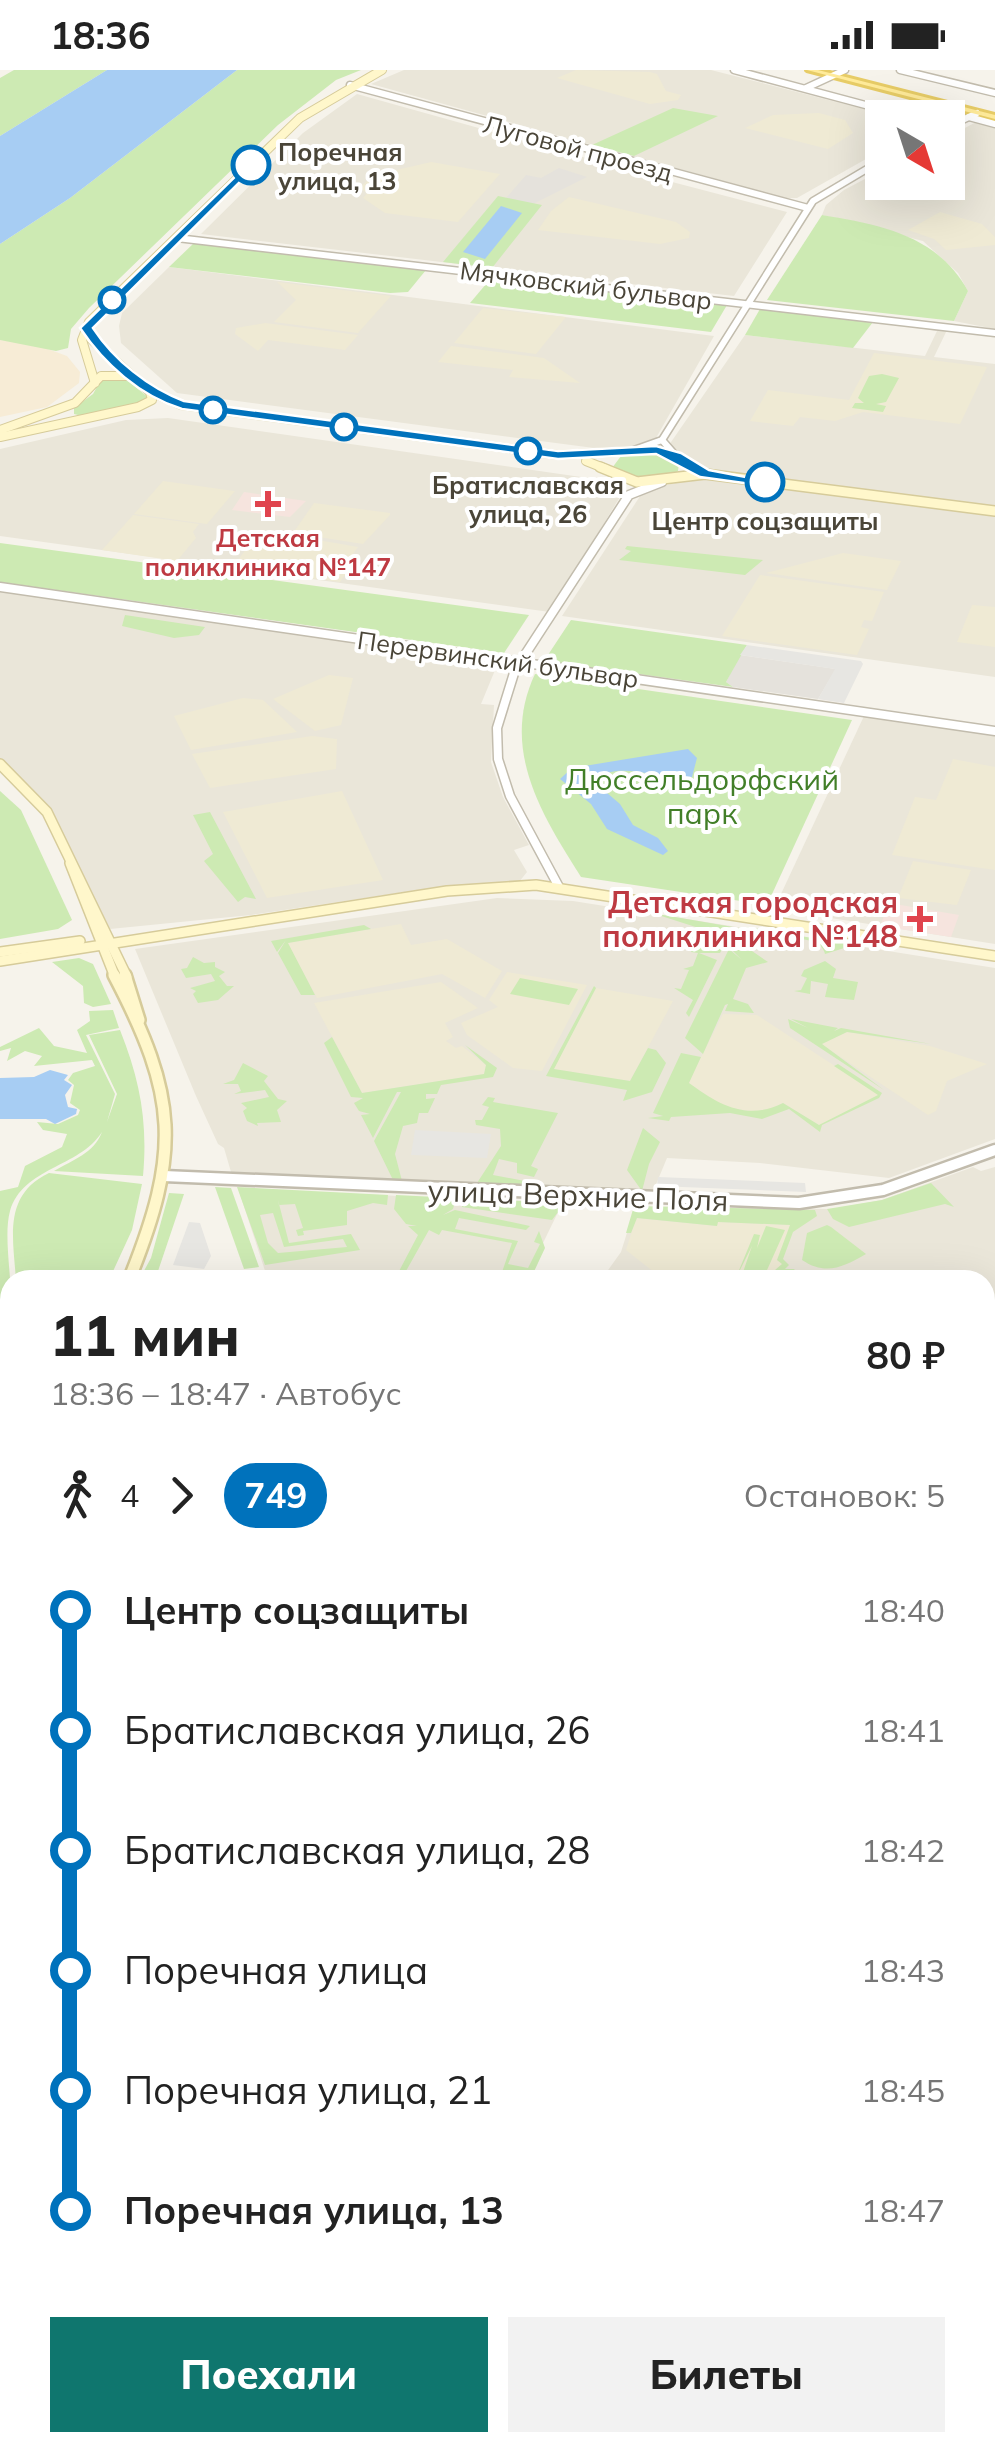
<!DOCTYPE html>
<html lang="ru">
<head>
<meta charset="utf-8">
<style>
	:root { --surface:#fff; --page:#f2f2f2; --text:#222; --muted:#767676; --accent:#0f766e }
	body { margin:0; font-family:Mulish,sans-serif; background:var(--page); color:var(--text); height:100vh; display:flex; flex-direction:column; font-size:38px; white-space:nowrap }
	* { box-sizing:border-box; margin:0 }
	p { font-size:32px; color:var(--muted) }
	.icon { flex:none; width:55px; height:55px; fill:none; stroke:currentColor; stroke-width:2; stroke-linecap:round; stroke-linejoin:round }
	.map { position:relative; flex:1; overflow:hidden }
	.details { position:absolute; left:0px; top:1200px; width:995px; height:1182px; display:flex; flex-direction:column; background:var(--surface); border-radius:30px 30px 0 0; box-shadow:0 10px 40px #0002 }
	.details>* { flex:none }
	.badge { padding:0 20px; border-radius:32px; font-size:35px; line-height:65px }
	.needle { width:65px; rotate:141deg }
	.fabs { position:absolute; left:865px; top:30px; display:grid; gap:20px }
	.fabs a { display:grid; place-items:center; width:100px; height:100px; border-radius:0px; background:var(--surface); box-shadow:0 10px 40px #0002; font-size:50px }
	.map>.badge { position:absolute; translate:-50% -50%; box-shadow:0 0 0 5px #fff }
	.legs { display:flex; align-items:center; gap:15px; height:110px; padding:0 50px; font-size:32px }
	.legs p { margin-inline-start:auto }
	.headline { display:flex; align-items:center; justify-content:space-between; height:170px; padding:0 50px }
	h1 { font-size:55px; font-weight:800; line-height:75px }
	.action { display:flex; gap:20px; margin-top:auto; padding:20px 50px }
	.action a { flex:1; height:115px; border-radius:0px; background:var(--accent); color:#fff; font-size:40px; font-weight:800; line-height:115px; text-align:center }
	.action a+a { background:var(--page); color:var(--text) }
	ul { padding:0 50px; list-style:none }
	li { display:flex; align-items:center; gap:35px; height:120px; font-size:38px }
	li i { display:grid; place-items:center; width:15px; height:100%; margin:0 12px; background:currentColor }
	li i::after { content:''; width:25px; height:25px; margin:-12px; border:8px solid; border-radius:50%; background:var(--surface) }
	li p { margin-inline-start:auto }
	li:first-child i { background:linear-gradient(#0000 50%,currentColor 0) }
	li:last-child i { background:linear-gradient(currentColor 50%,#0000 0) }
	.status { display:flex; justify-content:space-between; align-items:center; height:70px; padding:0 50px; background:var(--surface); direction:ltr }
	.status svg { height:28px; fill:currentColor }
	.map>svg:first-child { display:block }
	.residential { fill:#eae6d9 }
	.commercial { fill:#f7ecd6 }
	.industrial { fill:#e5e2dc }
	.education { fill:#efead4 }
	.medical { fill:#f6e4de }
	.green { fill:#cdeab3; fill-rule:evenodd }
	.parking { fill:#e7e6e2 }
	.water { fill:#a7cdf3 }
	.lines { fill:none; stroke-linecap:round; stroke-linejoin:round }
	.tertiary-far3-casing { stroke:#c2bcad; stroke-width:9 }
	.tertiary-far2-casing { stroke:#c2bcad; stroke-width:11 }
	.tertiary-far1-casing { stroke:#c2bcad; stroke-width:15 }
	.tertiary-casing { stroke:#c2bcad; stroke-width:18 }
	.secondary-far2-casing { stroke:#d6cb9a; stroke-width:10 }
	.secondary-far1-casing { stroke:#d6cb9a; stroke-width:12 }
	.secondary-casing { stroke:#d6cb9a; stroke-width:16 }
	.primary-casing { stroke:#e7cc67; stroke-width:6 }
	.tertiary-far3 { stroke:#fff; stroke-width:6 }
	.tertiary-far2 { stroke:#fff; stroke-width:8 }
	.tertiary-far1 { stroke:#fff; stroke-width:10 }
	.tertiary { stroke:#fff; stroke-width:12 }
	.secondary-far2 { stroke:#fff7cb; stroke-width:8 }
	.secondary-far1 { stroke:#fff7cb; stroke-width:9 }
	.secondary { stroke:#fff7cb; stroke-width:11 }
	.primary { fill:#ffeb9a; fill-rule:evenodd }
	.line-1 { fill:#0072bc; stroke:#fff; stroke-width:2.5 }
	.stop-1-dot { fill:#fff; stroke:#0072bc; stroke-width:5 }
	.health-dot { fill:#e0444e; stroke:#fff; stroke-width:4 }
	.labels { text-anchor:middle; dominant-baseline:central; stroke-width:8; stroke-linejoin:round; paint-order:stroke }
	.far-street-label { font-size:25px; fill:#4a4538; stroke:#fff }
	.far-stop-label { font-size:25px; font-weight:bold; fill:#4a4538; stroke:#fff }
	.far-health-label { font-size:25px; font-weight:bold; fill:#be3a42; stroke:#fff }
	.park-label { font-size:30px; fill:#427f28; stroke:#fff }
	.health-label { font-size:30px; font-weight:bold; fill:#be3a42; stroke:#fff; text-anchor:end }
	.street-label { font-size:30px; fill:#4a4538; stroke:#fff }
</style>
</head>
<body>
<div class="status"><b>18:36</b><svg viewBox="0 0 49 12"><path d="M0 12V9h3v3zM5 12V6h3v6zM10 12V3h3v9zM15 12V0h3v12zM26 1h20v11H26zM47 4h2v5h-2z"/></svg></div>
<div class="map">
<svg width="995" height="2382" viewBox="0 0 995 2382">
	<rect width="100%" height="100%" fill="#f6f3eb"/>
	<g class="residential">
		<path d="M404 0H711L895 47 882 48V80L797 128H786L371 14Z"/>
		<path d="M357 24 676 113 787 142 734 226 201 164 303 63Z"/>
		<path d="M978 51 995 56V259L954 251 968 221 958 203 923 171 822 145 826 135 844 120 882 100V112H948V67Z"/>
		<path d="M169 197 401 226 714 266 656 368 617 381 177 323 121 273 119 256 122 243Z"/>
		<path d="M874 251 947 260 934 287 995 294V437L706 400 669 375 745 265 925 286 937 261Z"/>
		<path d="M168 348 616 412 623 422 550 542 0 466V379L126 350Z"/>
		<path d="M698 408 995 445V607L562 546 644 420Z"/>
		<path d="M0 521 498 593 481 634 494 635 491 692 503 727 529 775 514 780 527 802 519 812 445 816 251 845 110 859 51 739 0 690Z"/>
		<path d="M864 646 995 665V874L774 839Z"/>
		<path d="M497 828 573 831 995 898V1069L889 1108 760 1093 667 1088 652 1124 231 1102 224 1078 218 1074 196 1026 135 879Z"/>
		<path d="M973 1097 981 1101 995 1097V1425L985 1456V1210H601L621 1182 635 1137 832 1139 882 1130Z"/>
		<path d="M238 1118 562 1134 525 1210H268Z"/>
		<path d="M10 1448V1921L0 1922V1464Z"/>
		<path d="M10 1958V2372L355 2373 350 2382H0V1960Z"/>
	</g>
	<g class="commercial">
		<path d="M0 270 34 274 67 286 80 302 79 313 47 337 0 347Z"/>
		<path d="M995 1671V2382H810L811 2373 985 2372V1705Z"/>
	</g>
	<g class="industrial">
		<path d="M559 98 587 107 533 134 506 128 526 105 541 108Z"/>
		<path d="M740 585 836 599 818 629 733 617 726 612Z"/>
		<path d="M985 2056 995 2059V2382H883L850 2373 985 2372Z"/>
	</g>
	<g class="education">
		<path d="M576 0 650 2 657 4 666 21 681 25 678 30 650 34 557 8Z"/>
		<path d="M819 43 845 50 853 63 828 79 745 58 773 45Z"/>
		<path d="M431 92 500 104 458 152 385 143 363 128 367 123 360 118 371 106Z"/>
		<path d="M569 127 676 152 690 162 689 168 660 174 538 160 551 141Z"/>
		<path d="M940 142 982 154 995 167V175L946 180 934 169 908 160Z"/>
		<path d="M277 212 391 226 358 263 274 252 296 230Z"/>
		<path d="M483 238 566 247 536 284 454 273Z"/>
		<path d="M265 253 358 265 345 280 268 270 258 281 235 264 236 258Z"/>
		<path d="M451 276 544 288 580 313 509 307 513 300 438 292Z"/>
		<path d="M874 283 987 297 960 354 863 342 835 351 800 347 793 356 750 351 768 320 849 330Z"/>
		<path d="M163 411 234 421H235L207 454 134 444Z"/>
		<path d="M314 433 390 443V445L363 474 293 463Z"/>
		<path d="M133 445 199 454 193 462 196 468 177 491 102 480Z"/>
		<path d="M289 465 358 477 352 485 355 490 340 512 232 498 249 475Z"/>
		<path d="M843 483 901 491 887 520 766 503Z"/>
		<path d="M760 505 884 522 872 551 864 550 861 557 869 559 857 585 722 566Z"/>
		<path d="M972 535 995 537V577L957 572Z"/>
		<path d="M329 605 353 608 341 655 315 661 273 629Z"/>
		<path d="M243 628 263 630 297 662 191 680 174 646Z"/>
		<path d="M312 666 337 669 336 699 210 718 192 684Z"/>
		<path d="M953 689 995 697V800L892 785 915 727 936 730Z"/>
		<path d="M342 721 383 810 267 828 223 742Z"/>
		<path d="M913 791 971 800 957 835 898 828Z"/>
		<path d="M401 854 411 875 447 869 502 901 485 928 442 904 317 928 287 873Z"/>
		<path d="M507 902 587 915 542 1001 513 998 467 965 461 953 498 937 489 930Z"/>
		<path d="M441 912 478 938 445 953 453 967 446 971 456 978 462 976 486 995 484 1004 362 1023 314 933Z"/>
		<path d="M596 918 673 931 630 1011 553 999Z"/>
		<path d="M723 944 757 945 879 1025 819 1055 783 1033 763 1043 724 1037 688 1013Z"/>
		<path d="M847 962 930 976 987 994 947 1011 936 1041 928 1045 821 974Z"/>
		<path d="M636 1148 717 1156 718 1152 791 1155 777 1190 783 1193V1207L664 1210 626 1180Z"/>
		<path d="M10 2175V2347L0 2349V2177Z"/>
	</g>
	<g class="medical">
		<path d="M244 422 306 431 290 447 232 440Z"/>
		<path d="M889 833 959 845 951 867 880 856Z"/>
	</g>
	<g class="green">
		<path d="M14 0H107L0 66V8Z"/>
		<path d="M237 0H361L336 10 278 55 89 238 71 259 68 278 56 281 0 270V174L70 128Z"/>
		<path d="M673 38 718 46 634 86 592 75Z"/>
		<path d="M498 126 542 135 492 198 443 192Z"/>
		<path d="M822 145C881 155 937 165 968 221L954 251 767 230Z"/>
		<path d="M194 173 426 200 408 222 390 223 169 197Z"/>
		<path d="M492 207 727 235 711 262 470 233Z"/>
		<path d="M760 239 873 252 853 278 745 265Z"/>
		<path d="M882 304 899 308 886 332 876 334 886 336 883 342 852 338 855 333H864L858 328 869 306Z"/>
		<path d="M122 306 149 328 147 331 82 346 74 344V338L93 324 102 308Z"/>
		<path d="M656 382 679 393 678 401C656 416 636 407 612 398L621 386Z"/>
		<path d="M0 473 529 545 504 583 0 512Z"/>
		<path d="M627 476 763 490 745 505 619 490 631 481 625 479Z"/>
		<path d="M125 545 205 557 199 565 174 568 122 556Z"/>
		<path d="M571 550 747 575 726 612 733 617 544 591Z"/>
		<path d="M535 604 852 650 767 835 581 807C541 744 500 678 535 604Z"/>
		<path d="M0 721 21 740 72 850 58 859 0 869Z"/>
		<path d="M210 742 256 829 245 827 238 832 204 791 213 784 193 745Z"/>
		<path d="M652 843 733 857 723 876 715 879 723 878 720 883H699L717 890 689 947 686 943 693 930 674 918 681 919 689 900 683 899 693 896 698 883 691 882 694 874 700 875 705 860Z"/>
		<path d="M364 855 371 859 288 873 315 925H301L278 883 286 870 277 882 271 871Z"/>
		<path d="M748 857 854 875 825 884C820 861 775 871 754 870L752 881 768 892 746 898 733 929 748 934 754 943 725 941 728 934 725 935 703 984 685 968 729 879 742 890 729 877 738 858Z"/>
		<path d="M193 887 204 893 215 892V897L225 902 219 906 227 916H234L218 930 198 933 193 924 196 921 190 918 215 911 211 904 186 908 181 899 187 898Z"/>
		<path d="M79 888 93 894 111 934 93 937 84 933 83 916 52 892Z"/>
		<path d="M825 891 836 899 833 908 858 912 854 930 825 927 828 914 811 911 810 924 794 921 801 920 807 908 801 906 804 900Z"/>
		<path d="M520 908 578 919 569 935 510 924Z"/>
		<path d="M594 916 596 918 554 999 630 1011 648 978 656 980 666 993 652 1022 623 1031 627 1020 546 1006Z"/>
		<path d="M113 940 119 958 86 965 115 1024 107 1052 117 1024 89 965 120 960C140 1010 148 1052 143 1106L54 1101C73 1090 94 1083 102 1062 79 1098 23 1097 10 1141 0 1178 24 1247 0 1284V1121L18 1117 25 1096 62 1077 67 1064 43 1060 37 1052 58 1054 78 1045 80 1040 70 1033 74 1015 68 1010 73 1003 95 996 92 990 34 996 42 986 25 981 7 991 11 978 0 981V977L39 958 54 976 87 983 77 960 90 951 89 941Z"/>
		<path d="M788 949 808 958 791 949 838 958 834 961 841 958 931 974 847 962 822 974 884 1020 790 958Z"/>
		<path d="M332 967 362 1023 484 1004 486 995 465 975 497 998 493 1007 441 1015 437 1024H426V1029L435 1028 428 1043H419L417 1053 403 1056 395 1084 402 1111 393 1110 374 1071 401 1022H397L373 1068 361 1045 370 1044 359 1041 354 1033 363 1028 351 1027 324 973Z"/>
		<path d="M681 983 701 987 689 1013C719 1035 747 1051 783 1033L819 1055 878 1025 834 996 838 994 882 1023 879 1028 822 1055 820 1062 789 1039 762 1049 730 1043 671 1047 669 1051 648 1048 663 1046 653 1043Z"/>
		<path d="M243 993 268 1006 264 1011 278 1029 287 1031 277 1040 281 1052 257 1053 258 1056 247 1051 243 1041 247 1038 241 1033 269 1027 265 1020 234 1024 241 1021 238 1014H223L234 1010Z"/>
		<path d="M488 1027 495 1028 493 1032 558 1043 531 1096 538 1099 534 1107 517 1103V1093L499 1089 493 1105 530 1112V1116L477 1113 501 1076 500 1059 476 1055 475 1050H482L489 1037 482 1035Z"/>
		<path d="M643 1058 660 1072 649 1094 642 1121 627 1100Z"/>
		<path d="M49 1103 142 1114 132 1160 109 1210H16C13 1167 3 1125 49 1103Z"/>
		<path d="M931 1113 954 1137 945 1134 849 1157 833 1149 827 1139 882 1130Z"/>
		<path d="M215 1117 231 1118 259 1197 244 1199Z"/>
		<path d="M237 1117 388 1125 387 1135 373 1133 347 1141V1155L303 1161 304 1165 298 1166 296 1160 303 1158 295 1134 279 1135 278 1130 289 1173 351 1164 360 1180 265 1195ZM273 1143 284 1177 343 1169 347 1177 278 1183 268 1173 260 1145Z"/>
		<path d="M169 1123 184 1124 155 1210H139L151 1188Z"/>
		<path d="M396 1125 456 1128 453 1139 443 1145 455 1140 530 1156 526 1160 459 1148 455 1159 518 1171 508 1194 528 1198 540 1174 534 1172 539 1161 545 1178 531 1208 501 1205 512 1173 442 1160 439 1165 429 1160 401 1210H389L390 1204 397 1205 418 1165 408 1156H417L406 1154 394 1139Z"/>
		<path d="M463 1128 565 1133 552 1150 462 1137Z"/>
		<path d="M634 1136 815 1140 817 1146 793 1162 783 1189 789 1195 785 1199H794L800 1206 778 1210 782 1207 775 1200 782 1194 777 1190 790 1155 718 1152 717 1156 637 1148 631 1163H626Z"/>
		<path d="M827 1155 831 1157 866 1184C843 1197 826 1206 802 1190L807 1163Z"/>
		<path d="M766 1156 785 1160 763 1209 742 1205 752 1176 735 1210 754 1164 760 1165 757 1178Z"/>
		<path d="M985 1255 995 1258V1425L985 1456V1329L991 1311 985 1309Z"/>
		<path d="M402 2373V2372L543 2373 539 2382H398Z"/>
	</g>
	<g class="parking">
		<path d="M747 575 861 591 863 594 844 633 818 629 835 599 740 585Z"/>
		<path d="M415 1060 491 1064 487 1088 411 1085Z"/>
		<path d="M658 1107 805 1113 806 1122 657 1116Z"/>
		<path d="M189 1152 200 1153 211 1186 204 1199 173 1195Z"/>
	</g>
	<g class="water">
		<path d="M107 0H237L70 128 0 174V66Z"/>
		<path d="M501 136 522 143 485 189 463 182Z"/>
		<path d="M688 679 697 688 692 707C661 712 618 688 593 711L620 734 633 755 658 768 668 781 663 785 607 759 591 734 560 709 572 698Z"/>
		<path d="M50 1000 68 1005 64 1010 72 1015 65 1025 68 1037 77 1039 76 1044 55 1054 46 1049H0V1008L34 1007Z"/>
	</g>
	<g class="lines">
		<defs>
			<g id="tertiary-far3">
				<path d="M734 0 914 48"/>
				<path d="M900 0 995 23"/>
				<path d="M350 15 808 138"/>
				<path d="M806 18 845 0"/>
				<path d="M969 47 995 54"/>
				<path d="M948 57 977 43"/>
				<path d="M177 168 995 263"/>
				<path d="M662 370 676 386"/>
				<path d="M634 380 662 370 813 131 882 90"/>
			</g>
			<g id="tertiary-far2">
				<path d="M0 517 995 661"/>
				<path d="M559 817 510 726 498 689 497 658 515 600 629 425 662 412"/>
			</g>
			<g id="tertiary-far1">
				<path d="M164 1106 799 1133 883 1120 995 1080"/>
				<path d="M985 1514 995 1516"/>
				<path d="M993 1556 995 1548"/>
			</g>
			<g id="tertiary">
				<path d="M985 1584 994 1553"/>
				<path d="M739 2382 742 2372"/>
			</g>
			<g id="secondary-far2">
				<path d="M86 258 91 269 149 321 181 335 558 385 656 380 695 399"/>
				<path d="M95 313 82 270 89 252 300 48 382 0"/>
				<path d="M0 360 75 333 101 306H128"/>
				<path d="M0 367 138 337 152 330 150 322"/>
				<path d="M586 391 606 399"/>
			</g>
			<g id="secondary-far1">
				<path d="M600 397 637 412 705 404 995 441"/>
				<path d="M690 397 705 404"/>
				<path d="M0 694 47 742 127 907"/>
				<path d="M70 793 115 907"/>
				<path d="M0 882 80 871"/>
				<path d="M0 891 447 821 536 815 995 886"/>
			</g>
			<g id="secondary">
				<path d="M114 905C178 1027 181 1081 129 1210"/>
				<path d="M125 905 139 950"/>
				<path d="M0 1408 10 1393"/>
			</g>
			<path id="primary" d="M807 0H818L995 45V49Z"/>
		</defs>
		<use href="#tertiary-far3" class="tertiary-far3-casing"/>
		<use href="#tertiary-far2" class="tertiary-far2-casing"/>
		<use href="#tertiary-far1" class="tertiary-far1-casing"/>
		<use href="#tertiary" class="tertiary-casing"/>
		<use href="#secondary-far2" class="secondary-far2-casing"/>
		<use href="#secondary-far1" class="secondary-far1-casing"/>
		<use href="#secondary" class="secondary-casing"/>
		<use href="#primary" class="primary-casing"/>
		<use href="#tertiary-far3" class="tertiary-far3"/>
		<use href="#tertiary-far2" class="tertiary-far2"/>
		<use href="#tertiary-far1" class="tertiary-far1"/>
		<use href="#tertiary" class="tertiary"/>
		<use href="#secondary-far2" class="secondary-far2"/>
		<use href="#secondary-far1" class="secondary-far1"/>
		<use href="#secondary" class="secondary"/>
		<use href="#primary" class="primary"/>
	</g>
	<path class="line-1" d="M251 91 255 97 93 258C114 290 149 318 184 331L558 381 656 376 681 383 709 400 772 412 765 416 700 407 656 384 558 389 182 339C140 326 104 294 80 258Z"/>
	<g class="stop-1-dot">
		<circle cx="251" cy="95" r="18"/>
		<circle cx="112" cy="230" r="12"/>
		<circle cx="213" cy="340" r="12"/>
		<circle cx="344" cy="357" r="12"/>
		<circle cx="528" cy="381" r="12"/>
		<circle cx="765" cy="412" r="18"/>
	</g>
	<g class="health-dot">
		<path d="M263 419h10v10h10v10h-10v10h-10v-10h-10v-10h10z"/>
		<path d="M915 834h10v10h10v10h-10v10h-10v-10h-10v-10h10z"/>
	</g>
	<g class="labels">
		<g class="far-street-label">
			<text transform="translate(578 78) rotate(15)">Луговой проезд</text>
			<text transform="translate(586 215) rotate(7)">Мячковский бульвар</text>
			<text transform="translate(498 589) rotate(8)">Перервинский бульвар</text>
		</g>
		<g class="far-stop-label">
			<text x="278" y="81" text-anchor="start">Поречная<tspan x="278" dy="29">улица, 13</tspan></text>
			<text x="528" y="414">Братиславская<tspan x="528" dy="29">улица, 26</tspan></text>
			<text x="765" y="450">Центр соцзащиты</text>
		</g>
		<g class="far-health-label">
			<text x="268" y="467">Детская<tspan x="268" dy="29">поликлиника №147</tspan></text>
		</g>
		<g class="park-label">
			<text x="702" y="709">Дюссельдорфский<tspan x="702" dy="34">парк</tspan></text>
		</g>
		<g class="health-label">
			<text x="898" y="832">Детская городская<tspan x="898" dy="34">поликлиника №148</tspan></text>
		</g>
		<g class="street-label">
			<text transform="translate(578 1125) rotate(2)">улица Верхние Поля</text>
		</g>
	</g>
</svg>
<div class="fabs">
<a><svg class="needle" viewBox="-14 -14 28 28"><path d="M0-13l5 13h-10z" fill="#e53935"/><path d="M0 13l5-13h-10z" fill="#767676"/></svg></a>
</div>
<section class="details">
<div class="headline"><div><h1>11 мин</h1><p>18:36 – 18:47 · Автобус</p></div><b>80 ₽</b></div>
<div class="legs"><svg class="icon" aria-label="walk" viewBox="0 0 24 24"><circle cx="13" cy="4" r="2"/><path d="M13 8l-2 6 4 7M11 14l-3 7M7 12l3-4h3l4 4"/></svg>4<svg class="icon" aria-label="forward" viewBox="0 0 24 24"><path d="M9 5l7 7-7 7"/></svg><b class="badge" style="background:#0072bc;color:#fff">749</b><p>Остановок: 5</p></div>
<ul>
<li><i style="color:#0072bc"></i><b>Центр соцзащиты</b><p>18:40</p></li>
<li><i style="color:#0072bc"></i><span>Братиславская улица, 26</span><p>18:41</p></li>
<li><i style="color:#0072bc"></i><span>Братиславская улица, 28</span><p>18:42</p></li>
<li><i style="color:#0072bc"></i><span>Поречная улица</span><p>18:43</p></li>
<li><i style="color:#0072bc"></i><span>Поречная улица, 21</span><p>18:45</p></li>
<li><i style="color:#0072bc"></i><b>Поречная улица, 13</b><p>18:47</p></li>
</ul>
<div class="action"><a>Поехали</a><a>Билеты</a></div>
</section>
</div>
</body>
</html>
